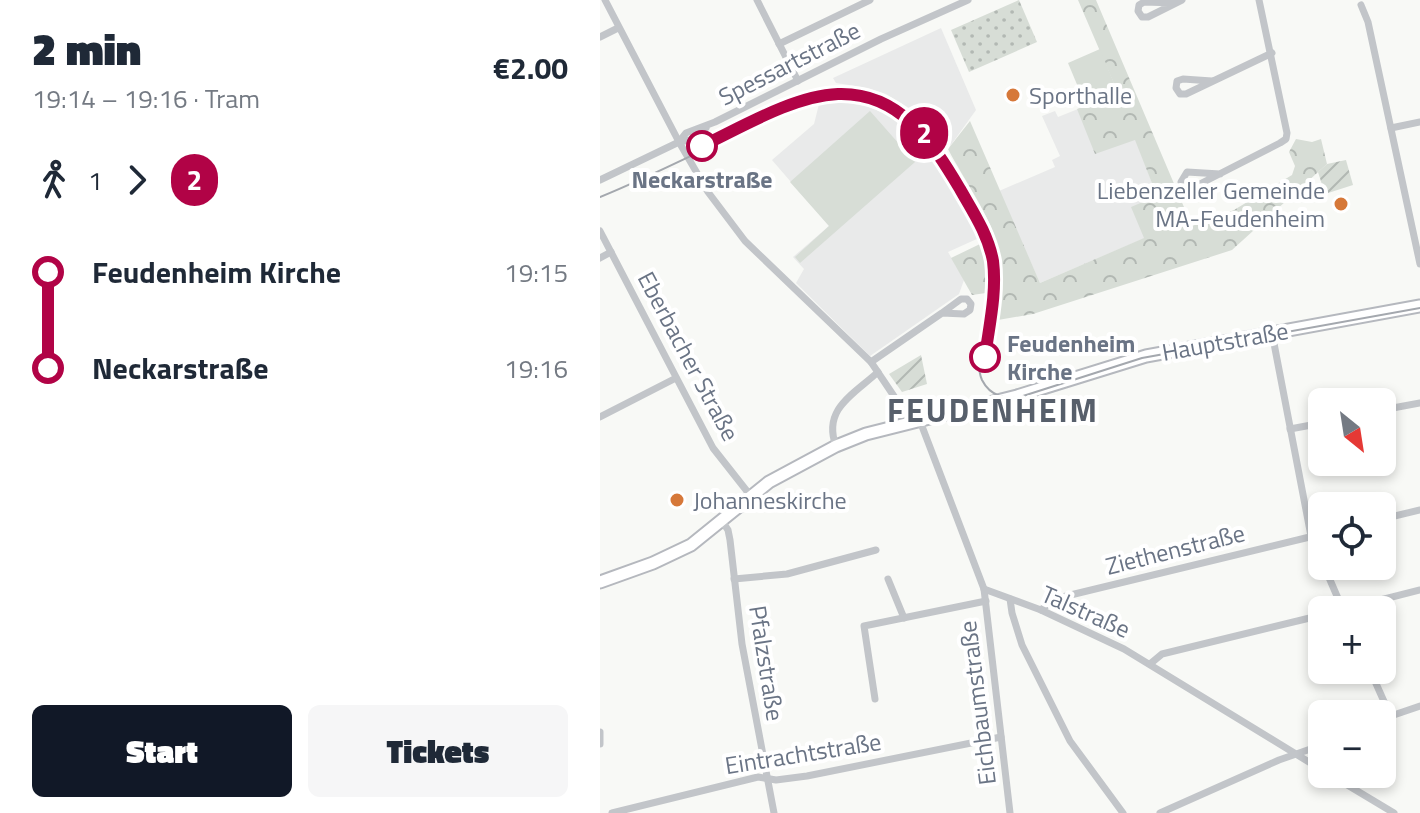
<!DOCTYPE html>
<html lang="en">
<head>
<meta charset="utf-8">
<style>
	:root { --surface:#fff; --page:#f6f6f7; --text:#1f2937; --muted:#747a83; --accent:#111827 }
	body { margin:0; font-family:"Titillium Web",sans-serif; background:var(--page); color:var(--text); height:100vh; display:flex; flex-direction:column; font-size:30px; white-space:nowrap }
	* { box-sizing:border-box; margin:0 }
	p { font-size:26px; color:var(--muted) }
	.icon { flex:none; width:44px; height:44px; fill:none; stroke:currentColor; stroke-width:2; stroke-linecap:round; stroke-linejoin:round }
	.map { position:relative; flex:1; overflow:hidden }
	.drawer { display:flex; flex-direction:column; background:var(--surface); width:600px }
	.drawer>* { flex:none }
	.badge { padding:0 16px; border-radius:26px; font-size:28px; line-height:52px }
	.needle { width:52px; rotate:150deg }
	.fabs { position:absolute; left:708px; top:388px; display:grid; gap:16px }
	.fabs a { display:grid; place-items:center; width:88px; height:88px; border-radius:12px; background:var(--surface); box-shadow:0 4px 12px #0003; font-size:40px }
	.map>.badge { position:absolute; translate:-50% -50%; box-shadow:0 0 0 4px #fff }
	.legs { display:flex; align-items:center; gap:12px; height:88px; padding:0 32px; font-size:26px }
	.legs p { margin-inline-start:auto }
	.overview { display:flex; align-items:center; justify-content:space-between; height:136px; padding:0 32px }
	h1 { font-size:44px; font-weight:800; line-height:60px }
	.primary-button { display:flex; gap:16px; margin-top:auto; padding:16px 32px }
	.primary-button a { flex:1; height:92px; border-radius:12px; background:var(--accent); color:#fff; font-size:32px; font-weight:800; line-height:92px; text-align:center }
	.primary-button a+a { background:var(--page); color:var(--text) }
	ul { padding:0 32px; list-style:none }
	li { display:flex; align-items:center; gap:28px; height:96px; font-size:30px }
	li i { display:grid; place-items:center; width:12px; height:100%; margin:0 10px; background:currentColor }
	li i::after { content:''; width:20px; height:20px; margin:-10px; border:6px solid; border-radius:50%; background:var(--surface) }
	li p { margin-inline-start:auto }
	li:first-child i { background:linear-gradient(#0000 50%,currentColor 0) }
	li:last-child i { background:linear-gradient(currentColor 50%,#0000 0) }
	main { display:flex; flex:1; min-height:0 }
	.map>svg:first-child { display:block }
	.built { fill:#e9eaea }
	.grass { fill:url(#grass-dots) }
	.forest { fill:url(#forest-crowns) }
	.garden { fill:url(#garden-furrows) }
	.pitch { fill:#d7ddd6 }
	.lines { fill:none; stroke-linecap:round; stroke-linejoin:round }
	.secondary-casing { stroke:#b5b8be; stroke-width:15 }
	.street { stroke:#c2c5c9; stroke-width:7 }
	.secondary { stroke:#fff; stroke-width:11 }
	.tram { stroke:#a4a8ae; stroke-width:2 }
	.line-1-casing { stroke:#fff; stroke-width:18 }
	.line-1 { stroke:#b10346; stroke-width:12 }
	.poi-dot { fill:#d67839; stroke:#fff; stroke-width:3 }
	.stop-1-dot { fill:#fff; stroke:#b10346; stroke-width:4 }
	.labels { text-anchor:middle; dominant-baseline:central; stroke-width:8; stroke-linejoin:round; paint-order:stroke }
	.street-label { font-size:24px; fill:#6a7485; stroke:#fff }
	.poi-label { font-size:24px; fill:#6a7485; stroke:#fff; text-anchor:start }
	.stop-label { font-size:24px; font-weight:bold; fill:#6a7485; stroke:#fff }
	.district-label { font-size:32px; font-weight:bold; letter-spacing:2px; fill:#575f6b; stroke:#fff }
</style>
</head>
<body>
<main>
<section class="drawer">
<div class="overview"><div><h1>2 min</h1><p>19:14 – 19:16 · Tram</p></div><b>€2.00</b></div>
<div class="legs"><svg class="icon" aria-label="walk" viewBox="0 0 24 24"><circle cx="13" cy="4" r="2"/><path d="M13 8l-2 6 4 7M11 14l-3 7M7 12l3-4h3l4 4"/></svg>1<svg class="icon" aria-label="forward" viewBox="0 0 24 24"><path d="M9 5l7 7-7 7"/></svg><b class="badge" style="background:#b10346;color:#fff">2</b></div>
<ul>
<li><i style="color:#b10346"></i><b>Feudenheim Kirche</b><p>19:15</p></li>
<li><i style="color:#b10346"></i><b>Neckarstraße</b><p>19:16</p></li>
</ul>
<div class="primary-button"><a>Start</a><a>Tickets</a></div>
</section>
<div class="map">
<svg width="820" height="813" viewBox="0 0 820 813">
	<defs>
		<pattern id="grass-dots" width="8" height="8" patternUnits="userSpaceOnUse" patternTransform="scale(2)"><rect width="8" height="8" fill="#d7ddd6"/><path d="M2 2h.1M6 6h.1" fill="none" stroke="#b2b8b3" stroke-width="1.8" stroke-linecap="round"/></pattern>
		<pattern id="forest-crowns" width="20" height="18" patternUnits="userSpaceOnUse" patternTransform="scale(2)"><rect width="20" height="18" fill="#d7ddd6"/><path d="M2 6a3 3 0 1 1 6 0M12 15a3 3 0 1 1 6 0" fill="none" stroke="#b2b8b3"/></pattern>
		<pattern id="garden-furrows" width="10" height="10" patternUnits="userSpaceOnUse" patternTransform="scale(2)"><rect width="10" height="10" fill="#d7ddd6"/><path d="M-1 1l2-2M0 10L10 0M9 11l2-2" fill="none" stroke="#b2b8b3"/></pattern>
	</defs>
	<rect width="100%" height="100%" fill="#f8f9f6"/>
	<g class="built">
		<path d="M341 28 376 110 348 149 327 122 309 108 286 94 268 88 236 83 233 78Z"/>
		<path d="M518 93 557 196 545 238 440 283 399 191 455 167 452 160 460 156 442 116 455 111 458 117Z"/>
		<path d="M242 102 266 106 290 115 312 132 330 152 361 202 379 238 348 252 364 280 359 294 270 356 196 283 204 269 193 257 229 226 172 160 214 124 219 104Z"/>
	</g>
	<path class="grass" d="M419 0 437 42 369 72 351 30Z"/>
	<g class="forest">
		<path d="M478 0H496L592 226 634 210 692 175 695 166 689 152 696 139 712 142 721 139 727 164 632 250 433 314 398 320C401 297 405 273 399 251 392 218 364 180 348 149L370 121 440 283 544 238 531 207 557 196 535 140 495 154 477 109 518 93Z"/>
		<path d="M380 244 388 276 386 293 372 295 351 258Z"/>
	</g>
	<g class="garden">
		<path d="M746 160 753 185 725 194 718 172 727 164Z"/>
		<path d="M321 355 327 384 302 392 289 374Z"/>
	</g>
	<g class="pitch">
		<path d="M500 49 518 93 486 106 468 63Z"/>
		<path d="M270 111 315 162 200 263 195 257 229 226 190 182Z"/>
	</g>
	<g class="lines">
		<defs>
			<path id="secondary" d="M0 582 53 563 91 545 169 482 236 446 266 434 417 396 546 356 820 306"/>
		</defs>
		<use href="#secondary" class="secondary-casing"/>
		<g class="street">
			<path d="M5 0 79 142 108 192 145 241 271 362 312 423"/>
			<path d="M157 0 198 81"/>
			<path d="M576 3 544 2 539 5 538 11 542 17H548L582 0"/>
			<path d="M761 5 768 22 820 264"/>
			<path d="M0 37 18 28"/>
			<path d="M179 44 270 0"/>
			<path d="M612 81 583 79 577 81 576 88 580 94H586L672 53"/>
			<path d="M791 128 820 122"/>
			<path d="M79 142 86 133 115 122 281 39 368 0"/>
			<path d="M620 174 587 172 581 182 584 187 592 188 680 143 686 139 687 133 659 0"/>
			<path d="M0 180 79 142 90 140 106 128"/>
			<path d="M0 231 113 448 150 495"/>
			<path d="M0 258 11 252"/>
			<path d="M672 333 711 536 722 561"/>
			<path d="M271 362 342 313 364 314 370 310 371 304 367 299H361L342 313"/>
			<path d="M782 410 820 403"/>
			<path d="M0 417 76 378"/>
			<path d="M320 421 384 589 410 813"/>
			<path d="M690 429 722 423"/>
			<path d="M236 446C222 409 254 394 278 372"/>
			<path d="M782 519 820 510"/>
			<path d="M122 521 128 530 130 540 142 644 174 813"/>
			<path d="M724 566 743 610"/>
			<path d="M134 579 187 574 276 550"/>
			<path d="M288 579 304 618"/>
			<path d="M384 589 441 610 524 649 722 770"/>
			<path d="M410 599 412 613 422 645 470 741 523 813"/>
			<path d="M441 610 454 599 722 534"/>
			<path d="M741 610 820 590"/>
			<path d="M550 664 562 654 722 615"/>
			<path d="M770 670 790 715"/>
			<path d="M275 699 264 626 386 601"/>
			<path d="M782 719 820 706"/>
			<path d="M0 732V744"/>
			<path d="M729 774 794 813"/>
			<path d="M12 813 158 777 176 780 207 776 401 737"/>
			<path d="M560 813 679 760 722 745"/>
		</g>
		<use href="#secondary" class="secondary"/>
		<path class="tram" d="M0 197C42 180 82 160 122 141 188 110 262 66 322 136 353 173 395 246 389 295 387 317 373 360 382 380 390 396 407 401 423 396L542 358 820 308"/>
	</g>
	<g class="lines">
		<defs>
			<path id="line-1" d="M102 146C142 127 193 96 238 94 300 92 332 142 360 189 373 212 388 234 393 261 397 293 389 326 385 357"/>
		</defs>
		<use href="#line-1" class="line-1-casing"/>
		<use href="#line-1" class="line-1"/>
	</g>
	<g class="poi-dot">
		<circle cx="413" cy="95" r="8"/>
		<circle cx="741" cy="204" r="8"/>
		<circle cx="77" cy="500" r="8"/>
	</g>
	<g class="stop-1-dot">
		<circle cx="102" cy="146" r="14"/>
		<circle cx="385" cy="357" r="14"/>
	</g>
	<g class="labels">
		<g class="street-label">
			<text transform="translate(189 63) rotate(-27)">Spessartstraße</text>
			<text transform="translate(625 341) rotate(-10)">Hauptstraße</text>
			<text transform="translate(89 356) rotate(62)">Eberbacher Straße</text>
			<text transform="translate(575 549) rotate(-14)">Ziethenstraße</text>
			<text transform="translate(486 611) rotate(24)">Talstraße</text>
			<text transform="translate(167 663) rotate(81)">Pfalzstraße</text>
			<text transform="translate(377 703) rotate(-97)">Eichbaumstraße</text>
			<text transform="translate(203 753) rotate(-9)">Eintrachtstraße</text>
		</g>
		<g class="poi-label">
			<text x="429" y="95">Sporthalle</text>
			<text x="725" y="190" text-anchor="end">Liebenzeller Gemeinde<tspan x="725" dy="28">MA-Feudenheim</tspan></text>
			<text x="93" y="500">Johanneskirche</text>
		</g>
		<g class="stop-label">
			<text x="102" y="179">Neckarstraße</text>
			<text x="407" y="343" text-anchor="start">Feudenheim<tspan x="407" dy="28">Kirche</tspan></text>
		</g>
		<g class="district-label">
			<text x="393" y="410">FEUDENHEIM</text>
		</g>
	</g>
</svg>
<div class="fabs">
<a><svg class="needle" viewBox="-14 -14 28 28"><path d="M0-13l5 13h-10z" fill="#e53935"/><path d="M0 13l5-13h-10z" fill="#747a83"/></svg></a>
<a><svg class="icon" aria-label="locate" viewBox="0 0 24 24"><circle cx="12" cy="12" r="6"/><path d="M12 2v4M12 18v4M2 12h4M18 12h4"/></svg></a>
<a>+</a>
<a>−</a>
</div>
<b class="badge" style="left:324px;top:133px;background:#b10346;color:#fff">2</b>
</div>
</main>
</body>
</html>
